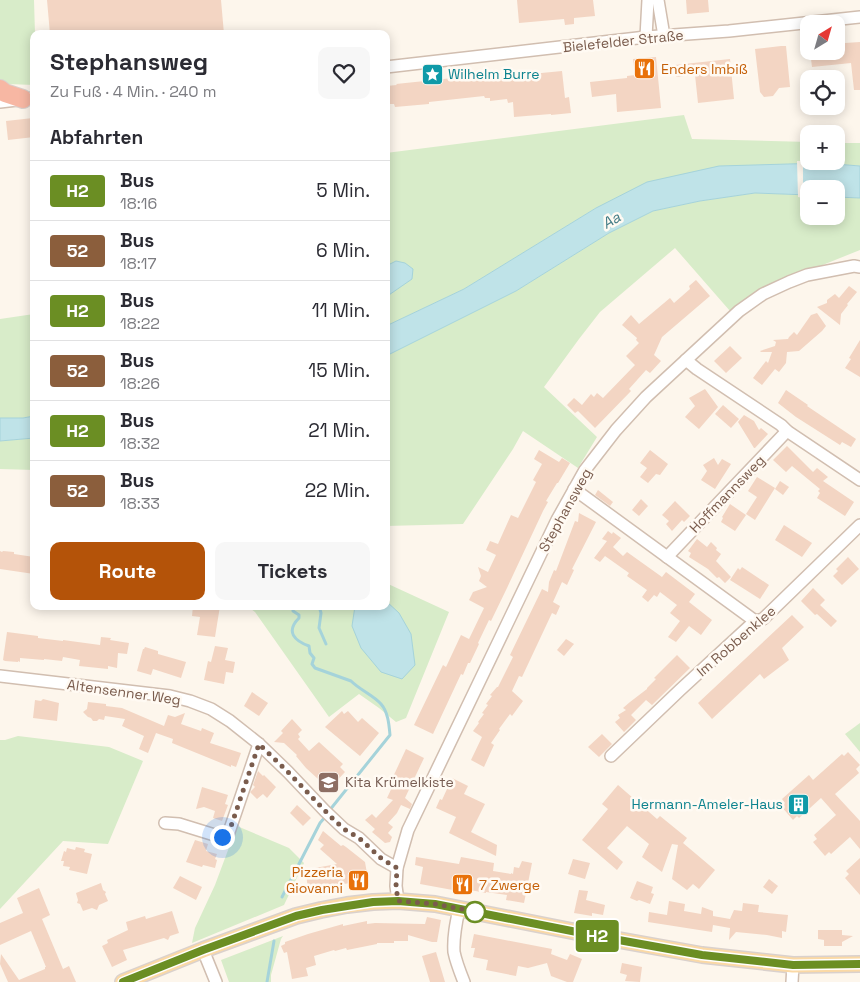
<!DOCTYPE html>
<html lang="de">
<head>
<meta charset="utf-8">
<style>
	:root { --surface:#fff; --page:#f7f7f7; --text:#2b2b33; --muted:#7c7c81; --line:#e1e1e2; --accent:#b45309 }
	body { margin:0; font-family:"Space Grotesk",sans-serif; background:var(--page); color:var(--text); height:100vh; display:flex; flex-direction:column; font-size:19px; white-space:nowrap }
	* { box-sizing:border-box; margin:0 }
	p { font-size:16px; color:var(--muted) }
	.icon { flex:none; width:28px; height:28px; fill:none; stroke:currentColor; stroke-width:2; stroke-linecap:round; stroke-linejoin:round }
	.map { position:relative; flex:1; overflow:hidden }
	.drawer { position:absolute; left:30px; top:30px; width:360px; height:580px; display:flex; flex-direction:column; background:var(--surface); border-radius:10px; box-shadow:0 2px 12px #0003 }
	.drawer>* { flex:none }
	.badge { padding:0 10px; border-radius:4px; font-size:18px; line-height:32px }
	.needle { width:32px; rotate:37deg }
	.buttons { position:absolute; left:800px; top:15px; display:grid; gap:10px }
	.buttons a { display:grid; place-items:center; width:45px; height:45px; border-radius:10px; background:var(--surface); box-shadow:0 2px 12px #0003; font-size:25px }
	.you { position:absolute; width:25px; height:25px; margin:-12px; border:4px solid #fff; border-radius:50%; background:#1a73e8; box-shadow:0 0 0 8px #1a73e833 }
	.map>.badge { position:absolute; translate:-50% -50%; box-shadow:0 0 0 2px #fff }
	h2 { padding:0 20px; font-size:19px; line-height:45px }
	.round { display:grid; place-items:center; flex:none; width:52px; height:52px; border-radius:10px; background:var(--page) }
	.headline { display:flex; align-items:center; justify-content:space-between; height:85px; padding:0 20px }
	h1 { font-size:24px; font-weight:700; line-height:38px }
	.action { display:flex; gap:10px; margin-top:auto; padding:10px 20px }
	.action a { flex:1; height:58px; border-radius:10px; background:var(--accent); color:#fff; font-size:20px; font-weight:700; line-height:58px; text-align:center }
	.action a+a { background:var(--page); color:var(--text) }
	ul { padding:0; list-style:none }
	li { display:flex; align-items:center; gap:15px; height:60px; padding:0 20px; border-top:1px solid var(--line) }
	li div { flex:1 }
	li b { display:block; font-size:19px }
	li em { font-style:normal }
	li .badge { min-width:55px; font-weight:700; text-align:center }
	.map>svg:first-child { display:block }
	.green { fill:#d8ecc9 }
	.water { fill:#bfe3e8; stroke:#a5d3da }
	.pier { fill:#fdf6ec }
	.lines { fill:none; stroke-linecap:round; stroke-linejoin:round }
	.stream { stroke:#a5d3da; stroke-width:3 }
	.building { fill:#f3d5c3 }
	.minor-casing { stroke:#d1beb0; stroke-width:14 }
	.major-casing { stroke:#dad1cd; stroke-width:18 }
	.highway-casing { stroke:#dad1cd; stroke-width:20 }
	.minor { stroke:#fff; stroke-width:11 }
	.major { stroke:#fbd9a5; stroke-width:15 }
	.highway { stroke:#f7b7a3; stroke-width:18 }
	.line-casing { stroke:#fff; stroke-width:11 }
	.line { stroke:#6b8e23; stroke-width:8 }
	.walk { stroke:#7a5c4d; stroke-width:5; stroke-dasharray:0 9 }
	.stop-dot { fill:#fff; stroke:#6b8e23; stroke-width:2.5 }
	.labels { text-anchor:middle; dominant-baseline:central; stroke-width:5; stroke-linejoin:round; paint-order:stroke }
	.street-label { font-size:14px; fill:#7a5c4d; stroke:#fffaf3 }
	.food-label { font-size:14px; fill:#c56008; stroke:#fffaf3; text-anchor:start }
	.culture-label { font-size:14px; fill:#0d838f; stroke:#fffaf3; text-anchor:start }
	.education-label { font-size:14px; fill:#785e54; stroke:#fffaf3; text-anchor:start }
	.water-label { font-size:15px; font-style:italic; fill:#437c86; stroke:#fffaf3 }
</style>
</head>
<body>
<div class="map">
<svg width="860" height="982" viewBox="0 0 860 982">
	<rect width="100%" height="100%" fill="#fdf6ec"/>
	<g class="green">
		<path d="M0 0H34L35 34H34V85L7 84 0 81Z"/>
		<path d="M684 115 692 139 809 142V161H836V143H860V166L823 163 596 208 464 289 386 326V153Z"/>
		<path d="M755 193 809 195V216H836V197L860 198V250L763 289 730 311 675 248 600 312 579 339 544 387 597 437 578 468 523 431 513 449 463 524 386 526V356L516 291 609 233 653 211 700 201Z"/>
		<path d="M34 314V416L23 418H0V319Z"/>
		<path d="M34 438V470L0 469V441Z"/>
		<path d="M386 583 449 612 406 718 396 722 379 708 359 694 329 717 255 612 247 606H386Z"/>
		<path d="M860 723V752L845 734Z"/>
		<path d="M18 736 109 747 143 761 108 844 63 841 0 909V740H5Z"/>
		<path d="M237 826 289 848 304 863 284 905 192 943 195 928 215 885Z"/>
		<path d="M283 936 281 939 271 975V982H229L221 960Z"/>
	</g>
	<g class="water">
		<path d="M823 163 860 166V198L836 197V189H809V195L755 193 700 201 653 211 609 233 516 291 386 356V326L464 289 596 208 647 182 719 166Z"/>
		<path d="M396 261 405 263 413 269 412 279 386 297V266Z"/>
		<path d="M34 416V438L0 441V418H23Z"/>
		<path d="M386 601 399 613 411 634 415 665 402 679 381 672 361 648 352 626 355 606H386Z"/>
	</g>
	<path class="pier" d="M797 161H803V198L798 197Z"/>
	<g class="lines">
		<g class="stream">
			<path d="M293 606V611L299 615V618C285 632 295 641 309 646L310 653 314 658 312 664 315 668 351 681C360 690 373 695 381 704 388 712 389 724 390 735L329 811"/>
			<path d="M319 606 321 613 319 628 326 644"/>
			<path d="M282 897 320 823 326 816"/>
			<path d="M267 982 274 941"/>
		</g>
	</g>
	<g class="building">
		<path d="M47 0H221L224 34H185L184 32 164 34H50Z"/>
		<path d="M517 0H593L595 16 574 18V24L565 25 564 19 519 23Z"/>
		<path d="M686 0H708L709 12 687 14Z"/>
		<path d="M860 42V90H854L851 63 812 67 810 51H836V45L844 44 845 43Z"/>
		<path d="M781 46H786L790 87 779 88 773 96 764 97 760 92 755 49Z"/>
		<path d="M656 57 661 108 617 112 616 94 592 97 590 82 627 78V76L635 75 633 59Z"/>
		<path d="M730 59 734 99 698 103 695 75 676 77 675 65Z"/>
		<path d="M562 71 565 98 569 97 571 113 551 115V114L514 117 513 102 508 103 507 99 490 101V98H485L484 96 429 102V104L395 107 394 104H389V101H386V86L397 85 396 84 501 73V77Z"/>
		<path d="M33 118 34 137 8 140 6 121Z"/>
		<path d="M696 280 710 296 662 337 654 355 661 361 650 373 646 370 629 389 631 391 595 428 578 411 575 413 567 405 574 398 582 405 591 394 594 397 597 393 603 398 635 365 626 356 639 343 636 340 637 338 622 325 631 315 639 324 670 298 674 303 690 289 689 286Z"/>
		<path d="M849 286 857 292 847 304 848 305 841 314 840 325 817 307 827 303V300L835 294 839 298Z"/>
		<path d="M817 313 826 326 822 331 799 351 787 352 786 363 779 372 775 369 762 385 753 378 766 361 768 363 772 352H761L760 351 775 346 776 342 773 340 788 339 789 337 794 332 797 335 811 315Z"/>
		<path d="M860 340V377L845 368 851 359 849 358Z"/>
		<path d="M730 346 742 358 726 373 714 361Z"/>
		<path d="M705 389 718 407 699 429 685 417 695 406 689 398Z"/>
		<path d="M786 390 808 405 807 406 856 439 851 447 842 442 840 445 796 417 778 403Z"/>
		<path d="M723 405 739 419 731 428 715 414Z"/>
		<path d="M744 415 754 421 759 430 761 428 768 434 755 448H754L738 422Z"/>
		<path d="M787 446 813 472 817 468 828 477 823 481 854 502 845 516 817 498 820 493 818 491 820 489 792 466 786 472 773 460Z"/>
		<path d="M539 450 559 462 562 458 570 463 558 483H557L546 501 548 502 543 511 507 588 491 621 489 620 478 643 479 644 470 663H468L463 675 461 674 433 734 414 725 443 665 446 667 461 635 469 639 484 608 469 600 473 592 487 587 479 581 481 576 478 567 488 572 496 555 486 550 490 541 498 544 511 515 518 518 536 482 533 480 542 464 534 459Z"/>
		<path d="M650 450 668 464 660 475 656 474 648 483 640 477 647 468 640 463Z"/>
		<path d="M714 458 718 465 722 459 731 464 715 489 701 480 707 471 703 465Z"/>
		<path d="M757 477 775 488 755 520 746 514 757 497 748 491Z"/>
		<path d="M780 481 789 487 783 495 775 489Z"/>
		<path d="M598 490 613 502 610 506 595 495Z"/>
		<path d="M641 499 648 506 639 516 632 510Z"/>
		<path d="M675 501 690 516 684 522 682 520 672 531 666 524 669 521 662 515Z"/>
		<path d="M730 504 746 515 735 531 721 522 723 518 722 517Z"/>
		<path d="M579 513 596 522 572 569 574 570 567 585 562 582 553 602 560 606 556 615 552 613 522 677 519 676 512 691 523 701 512 716 510 714 499 729 500 730 491 743 494 745 484 767 471 760 482 737 473 731 479 723 478 722 484 714 482 713 488 705 486 704 492 696 490 695 497 687H498L513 657 510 655 542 589 548 592 549 582 554 570 556 571 575 521 578 522Z"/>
		<path d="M784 525 812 543 802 557 775 540Z"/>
		<path d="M608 531 612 534 613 532 621 538 613 547 623 556 627 552 662 577 666 572 695 594 689 602 712 620 701 635 689 626 676 642 668 637 680 621 670 613 677 605 660 592 657 597 654 595 648 602 642 597 647 590 627 576 629 573 605 556 600 562 594 558 607 541 602 539Z"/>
		<path d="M697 539 707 547 711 542 717 548 716 550 721 554 716 561 731 577 725 583 719 577 717 578 708 569 689 557 691 553 688 551Z"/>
		<path d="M0 551 2 552 3 551 14 552V554L34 557V574L0 569Z"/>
		<path d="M848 557 859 569 842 585 833 576 838 571 836 569Z"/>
		<path d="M742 567 769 585 760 599 730 580 738 568 740 570Z"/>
		<path d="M813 588 825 600 820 605 837 621 831 627 817 614 815 615 801 601Z"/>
		<path d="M193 606H220L215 637 197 635 200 617 192 616Z"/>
		<path d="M792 615 804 627 782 648 789 660 764 679 760 674 712 719 698 703Z"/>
		<path d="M7 632 38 636V638L63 641V640L100 645 101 637 111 638 110 640 129 643 127 654 118 653 117 668 108 666V669L79 666 80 660 63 657 62 661 44 659V660L20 658V662L18 661V662L5 661 3 660Z"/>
		<path d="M566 639 574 644 564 656 557 650Z"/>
		<path d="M215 646 228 648 225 660 235 662 233 673 226 672 224 684 204 680 208 661 211 662Z"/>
		<path d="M145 647 158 651V654L186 662 181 678 153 669 151 675 137 671 143 649H144Z"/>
		<path d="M677 655 690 668 652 705 646 700 631 715 636 720 624 732 615 722 620 718 618 715 626 710 623 708 630 702 647 689V688L656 679 654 678Z"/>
		<path d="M252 692 268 703 259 716 244 706Z"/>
		<path d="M43 699 59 703 57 721 33 718 35 700 41 701Z"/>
		<path d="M88 702 106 704V706L122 708 164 726 168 715 175 717 185 713 181 724 201 731 202 728 214 733 210 743 241 753 236 767 231 765V767L172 743 173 739 156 733 148 753 139 749 144 736 122 726 125 719 105 716 104 720 99 719 97 721H93L91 718 88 717 83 712 87 709Z"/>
		<path d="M342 711 344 714 348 711 358 722 362 718 379 733 360 756 325 727Z"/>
		<path d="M292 719 302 730 298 734 300 737 298 739 309 751 319 742 343 764 340 767 345 772 329 789 306 768 296 756 297 755 284 743 274 742 283 733 281 731Z"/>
		<path d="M602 734 612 744 599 757 588 747Z"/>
		<path d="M406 749 424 758 405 798 412 804 410 809 401 805 397 813 388 823 393 827 388 833 392 837 390 842 385 843 372 832 375 829 365 820 372 814 376 818 393 800 387 798 395 781 392 779Z"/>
		<path d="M848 752 860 765 856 769 859 773 835 794 860 821V849L850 837 831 854 829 852 825 856 813 842 817 839 814 835 836 815 821 798 799 818 797 816 793 820 781 806 785 803 782 799 809 775 813 780 842 754 844 756Z"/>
		<path d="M258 771 263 776 264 775 276 787 267 798 263 794 257 799 250 792 255 787 253 785Z"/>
		<path d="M452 778 468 786 464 794 485 804 471 832 497 845 496 856 449 833 456 817 436 808 440 799 442 800Z"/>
		<path d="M618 785 657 819 660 816 687 838 683 843 715 870 699 889 693 884 687 890 672 879 678 845 672 844 662 872 642 857 649 844 627 826 607 848 623 862 617 870 582 840 608 809 602 804Z"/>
		<path d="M202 787 228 795 225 804 228 805 222 821 213 818 215 811 204 807 196 809Z"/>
		<path d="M297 805 311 818 303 826 290 813Z"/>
		<path d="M323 831 341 846 343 845 346 847 365 862 369 885 351 888 350 883 308 890 306 873H307V872L315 870V868L337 864 320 849 324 845 318 840Z"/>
		<path d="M195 840 208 844 206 851 217 854 215 859 217 860 215 868 203 865 202 867 186 862Z"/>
		<path d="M76 847 85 849 84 852 92 854 87 874 69 870 70 867 63 866 64 861H61L64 851 66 852 67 848 75 850Z"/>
		<path d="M416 857 459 864 461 857 494 863 493 871 511 874V873L513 874 514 867 519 868 522 861 532 863 524 903 506 900 507 895 486 892V893L470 890 469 893 420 884 423 867 415 865Z"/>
		<path d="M860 858V895L845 878 849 874 846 871Z"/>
		<path d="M573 859 590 863 585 879 568 874Z"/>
		<path d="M180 876 202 887 196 900 173 888Z"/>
		<path d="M769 879 778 886 772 894 763 887Z"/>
		<path d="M637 881 653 887 651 893 654 894 650 904 639 900 637 901 630 898Z"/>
		<path d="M101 883 103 890 106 892 105 894 108 901 99 905 97 910 92 908 83 911 80 904 77 903 78 900 76 893Z"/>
		<path d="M39 888 50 915 42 919 63 969 69 966 76 982H8L0 964 1 954 19 980 45 969V967H46L31 931 0 945V923L23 913 17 898Z"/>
		<path d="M579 890 588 891 586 900 605 905 603 915 592 913V916L574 913Z"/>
		<path d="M669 901 685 904 684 911 701 914 702 907 713 911V916L730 919 734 910 742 911 743 903 759 905 758 912 788 915 786 932 782 931V938L767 935 736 932 729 940 730 928 713 925 712 932 648 922 649 912 667 915Z"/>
		<path d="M172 911 179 933 170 936 168 940 164 938 123 950 127 960 112 967 102 946 108 943 107 940 128 930 126 922 145 916 146 919Z"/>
		<path d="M427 917 441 920 437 942H432L408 935V941H394V943H377V944L347 950 346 948 335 951 334 950 314 956 316 965 306 968 308 976 292 979 287 952 284 953 281 946 285 944V942L308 934 343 924V926L367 921V924L375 923 425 924Z"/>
		<path d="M818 930H842V935L853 936 842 942V946H824V940L818 939Z"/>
		<path d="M474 934 552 949 551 954 567 960 570 954 582 959 573 982H567L551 976 547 963 528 968 518 966 516 976 486 970 488 960 473 957 475 948H471Z"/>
		<path d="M436 952 445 982H430L422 956Z"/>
		<path d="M622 963 642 967 640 982 625 981 627 975 620 973Z"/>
	</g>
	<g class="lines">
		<defs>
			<g id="minor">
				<path d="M658 0 664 36"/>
				<path d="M646 37 648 0"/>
				<path d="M386 67 646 37 729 31 860 17"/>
				<path d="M0 102 34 98"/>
				<path d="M686 360 697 369 781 425 787 431 860 480"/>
				<path d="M574 489 755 621"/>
				<path d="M667 557 787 431"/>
				<path d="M0 676 170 696 190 701 211 709 230 721 259 744 288 772 325 811 344 829 359 838 381 859 397 868"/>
				<path d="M611 756 680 690 755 621 763 619 860 525"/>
				<path d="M165 823 179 824 221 837H226L228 835 259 744"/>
				<path d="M398 901 396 886 397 868 408 830 557 520 585 470 616 430 646 397 739 311 763 294 789 282 807 275 854 266 860 267"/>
				<path d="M459 909C456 923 453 937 454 952 456 962 460 972 464 982"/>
				<path d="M203 950 216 982"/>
				<path d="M792 982 793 965"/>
			</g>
			<path id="major" d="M123 982 203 950 296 916 321 910 347 905 373 902 398 901 435 904 602 937 702 955 793 965 860 964"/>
			<path id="highway" d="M0 89 5 93 23 99"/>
		</defs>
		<use href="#minor" class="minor-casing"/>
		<use href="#major" class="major-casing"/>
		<use href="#highway" class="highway-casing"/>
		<use href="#minor" class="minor"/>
		<use href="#major" class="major"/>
		<use href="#highway" class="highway"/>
	</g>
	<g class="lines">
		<defs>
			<path id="line" d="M123 982 203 950 296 916 322 910 347 906 373 902 398 901 435 904 602 937 702 955 793 965 860 964"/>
		</defs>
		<use href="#line" class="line-casing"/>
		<use href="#line" class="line"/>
		<path class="walk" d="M222 837H226L228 835 259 744 288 772 331 817 344 829 359 838 382 859 397 868 396 886 398 901 435 904 477 912H475"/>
	</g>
	<defs>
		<symbol id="restaurant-square" viewBox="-11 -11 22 22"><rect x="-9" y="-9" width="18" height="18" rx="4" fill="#e8710a" stroke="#fffaf3"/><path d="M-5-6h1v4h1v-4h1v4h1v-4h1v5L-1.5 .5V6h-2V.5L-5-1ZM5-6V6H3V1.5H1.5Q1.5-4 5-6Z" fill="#fff"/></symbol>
		<symbol id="sight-square" viewBox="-11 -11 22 22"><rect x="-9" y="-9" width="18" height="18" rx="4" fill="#0f9aa8" stroke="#fffaf3"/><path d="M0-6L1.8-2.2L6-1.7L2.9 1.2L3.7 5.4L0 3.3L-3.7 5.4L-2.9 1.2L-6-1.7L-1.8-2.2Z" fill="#fff"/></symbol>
		<symbol id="school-square" viewBox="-11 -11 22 22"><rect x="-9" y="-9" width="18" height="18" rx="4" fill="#8d6e63" stroke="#fffaf3"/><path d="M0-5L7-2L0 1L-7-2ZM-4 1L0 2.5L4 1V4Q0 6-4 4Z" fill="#fff"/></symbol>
		<symbol id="building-square" viewBox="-11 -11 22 22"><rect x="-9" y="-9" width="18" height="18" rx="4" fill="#0f9aa8" stroke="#fffaf3"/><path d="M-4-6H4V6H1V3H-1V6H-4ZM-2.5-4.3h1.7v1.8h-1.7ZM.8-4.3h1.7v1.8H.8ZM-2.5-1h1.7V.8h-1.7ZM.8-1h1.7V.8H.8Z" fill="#fff"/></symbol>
	</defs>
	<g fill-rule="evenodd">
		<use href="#restaurant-square" x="632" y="56" width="25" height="25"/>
		<use href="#sight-square" x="420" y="62" width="25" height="25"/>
		<use href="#school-square" x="316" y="770" width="25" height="25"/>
		<use href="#building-square" x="786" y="792" width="25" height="25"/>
		<use href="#restaurant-square" x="346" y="868" width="25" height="25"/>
		<use href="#restaurant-square" x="450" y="872" width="25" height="25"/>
	</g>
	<circle class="stop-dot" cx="475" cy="912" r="10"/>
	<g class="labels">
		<g class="street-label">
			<text transform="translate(623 41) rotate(-6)">Bielefelder Straße</text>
			<text transform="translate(727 494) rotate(-46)">Hoffmannsweg</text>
			<text transform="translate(565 510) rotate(-61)">Stephansweg</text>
			<text transform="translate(736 641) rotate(-41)">Im Robbenklee</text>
			<text transform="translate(124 692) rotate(8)">Altensenner Weg</text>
		</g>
		<g class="food-label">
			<text x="661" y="69">Enders Imbiß</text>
			<text x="343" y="872" text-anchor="end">Pizzeria<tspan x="343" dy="16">Giovanni</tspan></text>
			<text x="479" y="885">7 Zwerge</text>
		</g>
		<g class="culture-label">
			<text x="448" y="74">Wilhelm Burre</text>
			<text x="783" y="804" text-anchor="end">Hermann-Ameler-Haus</text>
		</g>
		<g class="education-label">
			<text x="345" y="782">Kita Krümelkiste</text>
		</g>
		<g class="water-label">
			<text transform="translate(611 220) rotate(-31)">Aa</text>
		</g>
	</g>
</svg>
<div class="buttons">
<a><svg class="needle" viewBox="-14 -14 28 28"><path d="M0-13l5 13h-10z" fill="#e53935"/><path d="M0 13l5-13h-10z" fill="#7c7c81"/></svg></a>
<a><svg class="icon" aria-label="locate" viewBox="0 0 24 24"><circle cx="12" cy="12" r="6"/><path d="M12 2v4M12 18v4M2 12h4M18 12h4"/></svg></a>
<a>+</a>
<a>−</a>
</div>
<div class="you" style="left:222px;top:837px"></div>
<b class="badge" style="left:597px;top:936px;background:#6b8e23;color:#fff">H2</b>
<section class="drawer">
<div class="headline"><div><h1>Stephansweg</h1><p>Zu Fuß · 4 Min. · 240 m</p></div><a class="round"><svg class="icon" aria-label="heart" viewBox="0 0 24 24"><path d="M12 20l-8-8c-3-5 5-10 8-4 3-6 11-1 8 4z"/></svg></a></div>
<h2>Abfahrten</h2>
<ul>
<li><span class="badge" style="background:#6b8e23;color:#fff">H2</span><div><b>Bus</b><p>18:16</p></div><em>5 Min.</em></li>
<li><span class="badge" style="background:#8b5e3c;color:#fff">52</span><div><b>Bus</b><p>18:17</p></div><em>6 Min.</em></li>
<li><span class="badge" style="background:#6b8e23;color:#fff">H2</span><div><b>Bus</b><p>18:22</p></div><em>11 Min.</em></li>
<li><span class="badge" style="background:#8b5e3c;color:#fff">52</span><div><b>Bus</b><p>18:26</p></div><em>15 Min.</em></li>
<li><span class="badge" style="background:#6b8e23;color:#fff">H2</span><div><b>Bus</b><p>18:32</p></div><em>21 Min.</em></li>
<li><span class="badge" style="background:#8b5e3c;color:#fff">52</span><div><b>Bus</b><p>18:33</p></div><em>22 Min.</em></li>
</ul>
<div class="action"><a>Route</a><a>Tickets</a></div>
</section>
</div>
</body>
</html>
